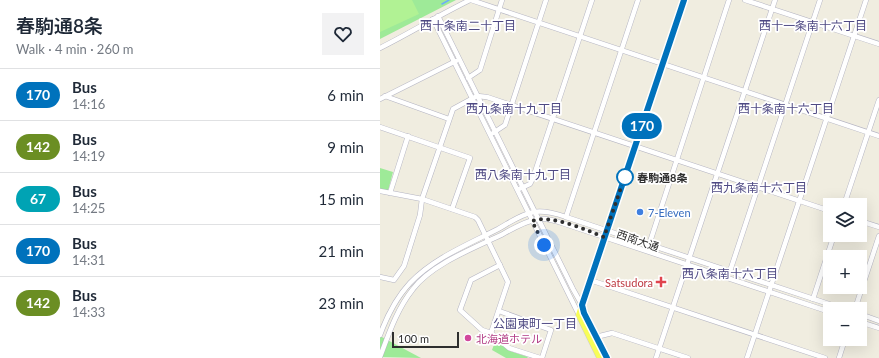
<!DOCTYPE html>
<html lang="en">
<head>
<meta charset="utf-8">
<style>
	:root { --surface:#fff; --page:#f2f2f3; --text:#1f2937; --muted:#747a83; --line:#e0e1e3 }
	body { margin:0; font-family:Lato,"Noto Sans JP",sans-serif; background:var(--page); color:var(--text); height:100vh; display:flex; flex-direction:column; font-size:15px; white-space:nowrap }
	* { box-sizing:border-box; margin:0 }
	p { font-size:13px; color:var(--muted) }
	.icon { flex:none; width:22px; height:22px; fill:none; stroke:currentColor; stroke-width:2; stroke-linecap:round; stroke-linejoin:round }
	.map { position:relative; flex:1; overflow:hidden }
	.sheet { display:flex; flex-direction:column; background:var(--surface); width:380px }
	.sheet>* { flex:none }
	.badge { padding:0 8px; border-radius:13px; font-size:14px; line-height:26px }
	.tools { position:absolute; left:443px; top:198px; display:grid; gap:8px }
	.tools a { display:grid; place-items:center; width:44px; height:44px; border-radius:0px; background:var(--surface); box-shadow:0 4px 16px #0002; font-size:20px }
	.scale { position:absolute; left:12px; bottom:10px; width:67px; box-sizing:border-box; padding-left:4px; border:2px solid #2e2e2e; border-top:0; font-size:11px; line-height:14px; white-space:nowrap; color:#2e2e2e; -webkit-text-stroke:3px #fff; paint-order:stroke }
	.you { position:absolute; width:20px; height:20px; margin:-10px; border:3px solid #fff; border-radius:50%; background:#1a73e8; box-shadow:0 0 0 6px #1a73e833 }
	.map>.badge { position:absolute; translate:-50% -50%; box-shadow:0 0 0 2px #fff }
	.round { display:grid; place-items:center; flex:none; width:42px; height:42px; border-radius:0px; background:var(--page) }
	.summary { display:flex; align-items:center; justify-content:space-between; height:68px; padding:0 16px }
	h1 { font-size:19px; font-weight:600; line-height:30px }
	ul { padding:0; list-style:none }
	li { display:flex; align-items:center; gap:12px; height:52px; padding:0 16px; border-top:1px solid var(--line) }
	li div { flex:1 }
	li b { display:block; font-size:15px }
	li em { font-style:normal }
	li .badge { min-width:44px; font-weight:700; text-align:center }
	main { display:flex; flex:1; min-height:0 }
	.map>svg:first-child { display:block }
	.green { fill:#9eea98 }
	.pitch { fill:#b1f294 }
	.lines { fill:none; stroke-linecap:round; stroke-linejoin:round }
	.stream { stroke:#6cadf9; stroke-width:1.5 }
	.minor-casing { stroke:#b4b4c2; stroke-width:5.5 }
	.major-casing { stroke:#cdcdcd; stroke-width:7 }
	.minor { stroke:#fff; stroke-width:4.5 }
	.major { stroke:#f7fd58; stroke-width:6 }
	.line-casing { stroke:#fff; stroke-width:9 }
	.line { stroke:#0072bc; stroke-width:6 }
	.walk { stroke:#2e2e2e; stroke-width:4; stroke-dasharray:0 7.2 }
	.stop-dot { fill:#fff; stroke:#0072bc; stroke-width:2 }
	.shop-dot { fill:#3f7fe0; stroke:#fff; stroke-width:1.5 }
	.health-dot { fill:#e0444e; stroke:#fff; stroke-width:1.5 }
	.hotel-dot { fill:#d1479c; stroke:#fff; stroke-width:1.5 }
	.labels { text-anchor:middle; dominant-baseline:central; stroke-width:3.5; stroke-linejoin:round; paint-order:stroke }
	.stop-label { font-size:11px; font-weight:bold; fill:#2e2e2e; stroke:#fff; text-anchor:start }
	.shop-label { font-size:11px; fill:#366cbe; stroke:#fff; text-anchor:start }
	.street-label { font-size:11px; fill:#2e2e2e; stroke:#fff }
	.health-label { font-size:11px; fill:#be3a42; stroke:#fff; text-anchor:end }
	.hotel-label { font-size:11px; fill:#b23c85; stroke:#fff; text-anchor:start }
	.neighbourhood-label { font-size:12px; fill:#4e4983; stroke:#fff }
</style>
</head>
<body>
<main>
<section class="sheet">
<div class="summary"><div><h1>春駒通8条</h1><p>Walk · 4 min · 260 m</p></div><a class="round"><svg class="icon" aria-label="heart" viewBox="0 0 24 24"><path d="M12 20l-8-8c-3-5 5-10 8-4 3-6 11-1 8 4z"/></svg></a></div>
<ul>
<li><span class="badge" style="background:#0072bc;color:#fff">170</span><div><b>Bus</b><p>14:16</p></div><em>6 min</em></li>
<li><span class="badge" style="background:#6b8e23;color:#fff">142</span><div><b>Bus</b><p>14:19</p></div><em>9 min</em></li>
<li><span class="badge" style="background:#00a3b4;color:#fff">67</span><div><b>Bus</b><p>14:25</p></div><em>15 min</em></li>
<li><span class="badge" style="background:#0072bc;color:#fff">170</span><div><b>Bus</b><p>14:31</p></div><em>21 min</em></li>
<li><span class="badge" style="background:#6b8e23;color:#fff">142</span><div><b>Bus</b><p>14:33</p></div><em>23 min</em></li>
</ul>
</section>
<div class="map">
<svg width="499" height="358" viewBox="0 0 499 358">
	<rect width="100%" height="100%" fill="#f0ede0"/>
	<g class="green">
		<path d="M0 0H76L0 39Z"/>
		<path d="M0 168 13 172 8 191 0 189Z"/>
		<path d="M0 336 41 358 0 357Z"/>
		<path d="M116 339 130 351 148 357 147 358H126L112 350Z"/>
	</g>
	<path class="pitch" d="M0 0H32L39 14 0 32Z"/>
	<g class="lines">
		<path class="stream" d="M62 4 69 0"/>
		<defs>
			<g id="minor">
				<path d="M91 0 499 136"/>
				<path d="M365 0 499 44"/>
				<path d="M58 16 193 289 202 305"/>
				<path d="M53 19 199 315"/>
				<path d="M0 48C30 33 59 15 90 0"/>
				<path d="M88 78 100 70 122 0"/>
				<path d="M5 96 69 119"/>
				<path d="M0 99 76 61"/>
				<path d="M0 127 90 158 72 209"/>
				<path d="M113 133 125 125 166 0"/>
				<path d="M139 189 150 184 153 178 212 0"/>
				<path d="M0 191 42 199 95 217 98 220 128 282 111 333"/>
				<path d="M10 193 28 136"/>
				<path d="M464 205 499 100"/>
				<path d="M186 217 258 0"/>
				<path d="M480 221 499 227"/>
				<path d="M269 245 349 0"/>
				<path d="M120 265 91 280 80 310 102 330 111 333 129 348 160 358"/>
				<path d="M350 271 440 0"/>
				<path d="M0 277 14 280 24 266 40 215 42 199 73 109 97 96 107 97 450 211"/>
				<path d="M210 280 445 358"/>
				<path d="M433 299 454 235"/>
				<path d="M475 309 499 236"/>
				<path d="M119 311 171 330 162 358"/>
				<path d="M480 314 499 321"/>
				<path d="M480 322 499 328"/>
				<path d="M0 335C7 316 16 298 30 283 54 258 87 245 118 229 129 223 141 214 154 212 163 210 178 214 186 217L464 309"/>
				<path d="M216 337 232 333 308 358"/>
				<path d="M0 357C9 333 17 309 33 289 52 264 94 248 121 235 132 229 145 221 158 219 166 218 176 221 185 224L450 312"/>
				<path d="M276 358 395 0"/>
				<path d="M367 358 486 0"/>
				<path d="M459 358 465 339"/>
			</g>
			<g id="major">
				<path d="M202 305 207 317 227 358"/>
				<path d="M220 358 199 315 304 0"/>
			</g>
		</defs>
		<use href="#minor" class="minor-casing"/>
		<use href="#major" class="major-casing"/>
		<use href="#minor" class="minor"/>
		<use href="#major" class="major"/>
	</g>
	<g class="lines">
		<defs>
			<path id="line" d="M227 358 204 313 202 305 304 0"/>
		</defs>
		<use href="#line" class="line-casing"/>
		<use href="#line" class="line"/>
		<path class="walk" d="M164 245 152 221C171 214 206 230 224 237L246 173 245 177"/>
	</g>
	<circle class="stop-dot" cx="245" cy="177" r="8"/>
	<circle class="shop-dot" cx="260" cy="212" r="4"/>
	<path class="health-dot" d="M279 276h4v4h4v4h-4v4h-4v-4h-4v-4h4z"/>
	<circle class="hotel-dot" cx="88" cy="338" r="4"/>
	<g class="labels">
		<g class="stop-label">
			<text x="257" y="177">春駒通8条</text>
		</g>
		<g class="shop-label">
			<text x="268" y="212">7-Eleven</text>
		</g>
		<g class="street-label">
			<text transform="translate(258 240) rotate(19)">西南大通</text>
		</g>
		<g class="health-label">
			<text x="273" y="282">Satsudora</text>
		</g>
		<g class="hotel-label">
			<text x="96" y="338">北海道ホテル</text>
		</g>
		<g class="neighbourhood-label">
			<text x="88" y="25">西十条南二十丁目</text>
			<text x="433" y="25">西十一条南十六丁目</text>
			<text x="134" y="108">西九条南十九丁目</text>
			<text x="406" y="108">西十条南十六丁目</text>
			<text x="143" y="174">西八条南十九丁目</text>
			<text x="379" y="187">西九条南十六丁目</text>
			<text x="350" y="273">西八条南十六丁目</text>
			<text x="155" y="323">公園東町一丁目</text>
		</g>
	</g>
</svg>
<div class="tools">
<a><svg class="icon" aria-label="layers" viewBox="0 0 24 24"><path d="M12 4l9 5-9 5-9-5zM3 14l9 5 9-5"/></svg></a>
<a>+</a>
<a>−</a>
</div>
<div class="scale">100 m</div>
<div class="you" style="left:164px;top:245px"></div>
<b class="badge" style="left:262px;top:126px;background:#0072bc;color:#fff">170</b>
</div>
</main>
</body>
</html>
